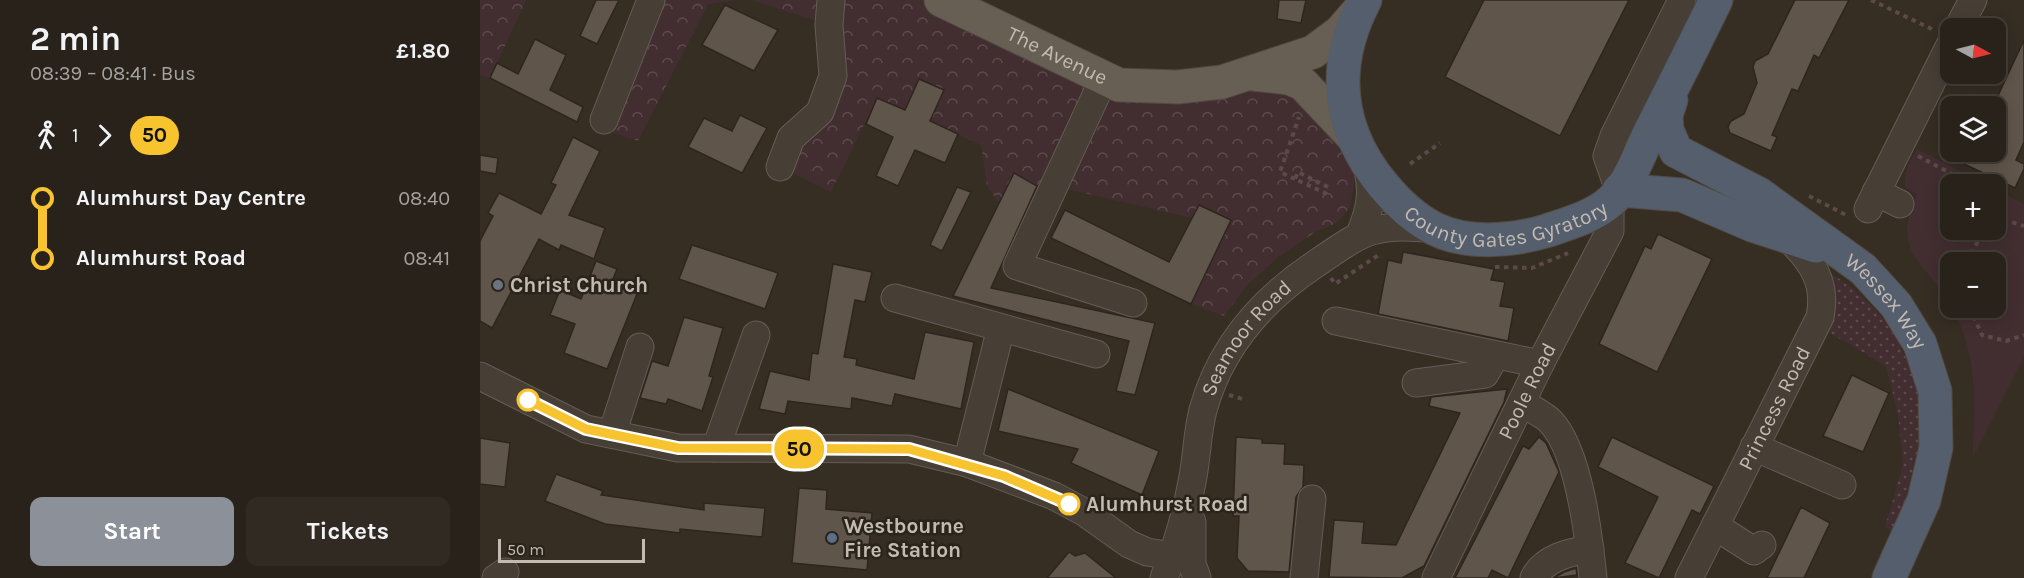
<!DOCTYPE html>
<html lang="en">
<head>
<meta charset="utf-8">
<style>
	:root { --surface:#28221a; --page:#302a23; --text:#f1f3f6; --muted:#a5a4a2; --line:#443f39; --accent:#8c9099 }
	body { margin:0; font-family:Karla,sans-serif; background:var(--page); color:var(--text); height:100vh; display:flex; flex-direction:column; font-size:22px; white-space:nowrap }
	* { box-sizing:border-box; margin:0 }
	p { font-size:20px; color:var(--muted) }
	.icon { flex:none; width:33px; height:33px; fill:none; stroke:currentColor; stroke-width:2; stroke-linecap:round; stroke-linejoin:round }
	.map { position:relative; flex:1; overflow:hidden }
	.sheet { display:flex; flex-direction:column; background:var(--surface); width:480px }
	.sheet>* { flex:none }
	.badge { padding:0 12px; border-radius:20px; font-size:21px; line-height:39px }
	.needle { width:39px; rotate:97deg }
	.tools { position:absolute; left:1460px; top:18px; display:grid; gap:12px }
	.tools a { display:grid; place-items:center; width:66px; height:66px; border-radius:12px; background:var(--surface); box-shadow:0 3px 15px #0003,0 0 0 2px var(--line); font-size:30px }
	.scale { position:absolute; left:18px; bottom:15px; width:147px; box-sizing:border-box; padding-left:6px; border:3px solid #c3bbb1; border-top:0; font-size:16px; line-height:21px; white-space:nowrap; color:#c3bbb1; -webkit-text-stroke:4px #2b241c; paint-order:stroke }
	.map>.badge { position:absolute; translate:-50% -50%; box-shadow:0 0 0 3px #fff }
	.legs { display:flex; align-items:center; gap:9px; height:66px; padding:0 30px; font-size:20px }
	.legs p { margin-inline-start:auto }
	.headline { display:flex; align-items:center; justify-content:space-between; height:102px; padding:0 30px }
	h1 { font-size:33px; font-weight:700; line-height:45px }
	.action { display:flex; gap:12px; margin-top:auto; padding:12px 30px }
	.action a { flex:1; height:69px; border-radius:12px; background:var(--accent); color:#fff; font-size:24px; font-weight:700; line-height:69px; text-align:center }
	.action a+a { background:var(--page); color:var(--text) }
	ul { padding:0 30px; list-style:none }
	li { display:flex; align-items:center; gap:21px; height:60px; font-size:22px }
	li i { display:grid; place-items:center; width:9px; height:100%; margin:0 8px; background:currentColor }
	li i::after { content:''; width:15px; height:15px; margin:-8px; border:4px solid; border-radius:50%; background:var(--surface) }
	li p { margin-inline-start:auto }
	li:first-child i { background:linear-gradient(#0000 50%,currentColor 0) }
	li:last-child i { background:linear-gradient(currentColor 50%,#0000 0) }
	main { display:flex; flex:1; min-height:0 }
	.map>svg:first-child { display:block }
	.grass { fill:url(#grass-dots) }
	.forest { fill:url(#forest-crowns) }
	.green { fill:#422e31 }
	.building { fill:#60554a; stroke:#2e261e; stroke-width:1.5 }
	.lines { fill:none; stroke-linecap:round; stroke-linejoin:round }
	.minor-casing { stroke:#655d54; stroke-width:29 }
	.major-casing { stroke:#504840; stroke-width:35 }
	.highway-casing { stroke:#524a41; stroke-width:35 }
	.path { stroke:#5c4a49; stroke-width:4; stroke-dasharray:4.5 4.5; stroke-linecap:butt }
	.minor { stroke:#473f36; stroke-width:27 }
	.major { stroke:#675e54; stroke-width:33 }
	.highway { stroke:#545e6c; stroke-width:33 }
	.line-1-casing { stroke:#fff; stroke-width:14 }
	.line-1 { stroke:#f7c32f; stroke-width:9 }
	.worship-dot { fill:#6b7280; stroke:#2b241c; stroke-width:2 }
	.stop-1-dot { fill:#fff; stroke:#f7c32f; stroke-width:3 }
	.service-dot { fill:#5c6f8a; stroke:#2b241c; stroke-width:2 }
	.labels { text-anchor:middle; dominant-baseline:central; stroke-width:5; stroke-linejoin:round; paint-order:stroke }
	.street-label { font-size:21px; fill:#c3bbb1; stroke:#2b241c }
	.poi-label { font-size:21px; font-weight:bold; fill:#c3bbb1; stroke:#2b241c; text-anchor:start }
	.stop-label { font-size:21px; font-weight:bold; fill:#c3bbb1; stroke:#2b241c; text-anchor:start }
</style>
</head>
<body>
<main>
<section class="sheet">
<div class="headline"><div><h1>2 min</h1><p>08:39 – 08:41 · Bus</p></div><b>£1.80</b></div>
<div class="legs"><svg class="icon" aria-label="walk" viewBox="0 0 24 24"><circle cx="13" cy="4" r="2"/><path d="M13 8l-2 6 4 7M11 14l-3 7M7 12l3-4h3l4 4"/></svg>1<svg class="icon" aria-label="forward" viewBox="0 0 24 24"><path d="M9 5l7 7-7 7"/></svg><b class="badge" style="background:#f7c32f;color:#111">50</b></div>
<ul>
<li><i style="color:#f7c32f"></i><b>Alumhurst Day Centre</b><p>08:40</p></li>
<li><i style="color:#f7c32f"></i><b>Alumhurst Road</b><p>08:41</p></li>
</ul>
<div class="action"><a>Start</a><a>Tickets</a></div>
</section>
<div class="map">
<svg width="1544" height="578" viewBox="0 0 1544 578">
	<defs>
		<pattern id="grass-dots" width="8" height="8" patternUnits="userSpaceOnUse" patternTransform="scale(1.5)"><rect width="8" height="8" fill="#422e31"/><path d="M2 2h.1M6 6h.1" fill="none" stroke="#5c4a4c" stroke-width="1.8" stroke-linecap="round"/></pattern>
		<pattern id="forest-crowns" width="20" height="18" patternUnits="userSpaceOnUse" patternTransform="scale(1.5)"><rect width="20" height="18" fill="#422e31"/><path d="M2 6a3 3 0 1 1 6 0M12 15a3 3 0 1 1 6 0" fill="none" stroke="#5c4a4c"/></pattern>
	</defs>
	<rect width="100%" height="100%" fill="#362d23"/>
	<path class="grass" d="M1343 269C1390 294 1423 336 1436 387 1439 395 1443 405 1444 414 1447 455 1430 499 1419 538L1405 527 1423 465 1418 414 1406 366 1345 330Z"/>
	<g class="forest">
		<path d="M0 0H46L10 78 0 75Z"/>
		<path d="M170 0H258L228 4 158 141 119 128Z"/>
		<path d="M272 0H461L639 85 805 90 864 138 876 172 870 207 857 223 837 231 798 257 768 284 744 316 711 304 751 219 719 205 712 218 574 186H557L534 173 519 203 507 186 501 145 450 121 464 90 425 110 397 98 351 192 300 167 340 112 349 25Z"/>
	</g>
	<path class="green" d="M1437 149 1506 184H1470V230H1515V189L1544 204V357L1492 459C1496 407 1498 354 1472 308H1515V262H1470V304C1443 258 1410 254 1437 194L1425 186C1423 172 1431 161 1437 149Z"/>
	<g class="building">
		<path d="M116 0H139L117 44 100 36Z"/>
		<path d="M799 0H826L821 23 797 19Z"/>
		<path d="M1004 0H1149L1080 136 965 77Z"/>
		<path d="M1315 0H1369L1339 58 1334 55 1318 91 1312 89 1292 135 1297 137 1291 151 1250 133 1248 127 1251 121 1264 114 1277 83 1273 67 1275 61 1288 54Z"/>
		<path d="M245 5 298 30 274 71 222 45Z"/>
		<path d="M55 39 86 55 70 90 103 107 97 122 10 78 17 63 38 74Z"/>
		<path d="M1544 40V142L1536 160 1544 164V169L1535 188 1482 163 1487 152H1515V102Z"/>
		<path d="M439 79 464 90 450 121 478 134 465 163 435 150 418 186 396 176 413 137 386 124 397 98 425 110Z"/>
		<path d="M260 115 287 128 262 173 208 147 224 118 252 131Z"/>
		<path d="M93 137 120 151 89 215 125 228 114 259 81 245 79 250 59 239 12 328 0 321V241L13 216 8 213 19 193 61 214 76 185 71 183Z"/>
		<path d="M0 155 18 158 16 174 0 171Z"/>
		<path d="M534 173 557 186 511 288 675 323 655 395 636 391 649 341 473 296Z"/>
		<path d="M477 187 491 192 462 251 450 245Z"/>
		<path d="M719 205 751 220 711 304 571 238 585 210 689 262Z"/>
		<path d="M1178 234 1232 259 1177 372 1119 344 1165 246 1171 249Z"/>
		<path d="M212 245 298 273 285 309 199 279Z"/>
		<path d="M923 252 1014 269 1011 280 1025 282 1020 306 1034 308 1028 341 898 314 908 260 921 263Z"/>
		<path d="M116 261 137 269 131 284 157 294 127 369 84 353 95 324 70 315 80 290 101 299Z"/>
		<path d="M353 264 392 272 385 302 375 300 364 357 377 359 376 365 434 379 445 332 494 342 481 409 415 394 412 406 372 398 371 409 308 401 305 414 279 409 290 371 329 380 332 353 338 354Z"/>
		<path d="M204 317 243 328 229 376 233 377 222 411 188 399 186 404 160 398 172 361 188 366Z"/>
		<path d="M1372 375 1409 393 1383 452 1343 436Z"/>
		<path d="M528 389 679 451 662 495 591 463 598 449 518 431Z"/>
		<path d="M1027 389 1024 402 944 566 922 578 849 577 854 520 884 522 882 543 916 545 980 413 949 406 951 397Z"/>
		<path d="M756 437 782 439V443L805 444 804 464 824 465 823 487 816 497 809 572 768 571 757 558 759 516H753Z"/>
		<path d="M1059 437 1066 443 1079 472 1028 578 1012 570 1008 578H975L1043 446 1049 449Z"/>
		<path d="M1132 437 1234 486 1220 514 1212 510 1179 578 1145 563 1178 497 1118 467Z"/>
		<path d="M0 438 30 443 25 487 0 484Z"/>
		<path d="M76 474 123 491 121 495 224 510V503L285 508 282 537 200 529V533L125 524 65 501Z"/>
		<path d="M319 488 347 490 346 509 392 513 387 570 312 563Z"/>
		<path d="M1321 507 1350 523 1324 578H1287Z"/>
		<path d="M589 552 595 556 605 553 636 578H567Z"/>
		<path d="M1096 568 1097 575 1074 578 1084 572Z"/>
	</g>
	<g class="lines">
		<defs>
			<g id="minor">
				<path d="M1478 28 1493 0"/>
				<path d="M624 78 537 266 653 303"/>
				<path d="M124 120 171 0"/>
				<path d="M300 167 311 138 340 112 353 76 349 25 351 0"/>
				<path d="M1139 190 1127 156 1134 136 1202 0"/>
				<path d="M1396 192 1420 204"/>
				<path d="M1388 209 1470 45"/>
				<path d="M880 234C891 208 894 190 886 163"/>
				<path d="M415 298 616 354"/>
				<path d="M856 321 1060 364"/>
				<path d="M0 376 106 429 198 448 429 449 487 463 574 496 604 512 649 544 667 552 693 556"/>
				<path d="M936 383 1005 374 1016 355"/>
				<path d="M1042 403C1051 409 1063 414 1070 421 1099 450 1109 538 1113 578"/>
				<path d="M132 434 160 347"/>
				<path d="M1274 447 1362 485"/>
				<path d="M236 448 276 335"/>
				<path d="M487 463 521 328"/>
				<path d="M712 522V564L717 578"/>
				<path d="M1235 526 1274 551 1282 545"/>
				<path d="M16 578 25 572"/>
				<path id="s1" d="M684 578C696 548 706 514 712 482 717 458 717 433 723 410 740 348 782 300 834 265 885 230 892 223 955 229"/>
				<path d="M824 578 832 499"/>
				<path id="s2" d="M956 578 1060 364 1130 231V202"/>
				<path d="M1054 578C1064 558 1089 552 1110 549"/>
				<path id="s3" d="M1209 578 1340 317C1347 283 1332 261 1309 239"/>
			</g>
			<g id="major">
				<path id="s4" d="M461 0 639 85 698 87 742 82 833 52 860 32 881 8"/>
				<path d="M773 74 809 78 823 84 873 137"/>
			</g>
			<g id="highway">
				<path id="s5" d="M885 0C851 65 856 128 903 185 917 202 935 219 955 229 988 245 1032 241 1066 231 1087 224 1115 216 1131 201 1149 184 1159 155 1169 134 1192 89 1214 45 1236 0"/>
				<path id="s6" d="M1191 100 1186 115 1187 130 1196 151 1279 194 1383 269 1416 305 1440 344 1455 391 1456 448 1444 500 1409 578"/>
				<path d="M1139 190 1202 195 1272 225 1336 246"/>
			</g>
		</defs>
		<use href="#minor" class="minor-casing"/>
		<use href="#major" class="major-casing"/>
		<use href="#highway" class="highway-casing"/>
		<g class="path">
			<path d="M1391 0 1456 31"/>
			<path d="M1438 156 1491 184"/>
			<path d="M930 164 960 143"/>
			<path d="M815 179 800 172 819 117"/>
			<path d="M847 194 815 179 818 172 850 188"/>
			<path d="M1329 196 1368 216"/>
			<path d="M1515 217 1544 226"/>
			<path d="M1488 262 1503 230"/>
			<path d="M1015 267 1052 268 1088 253"/>
			<path d="M851 278 855 284 900 254"/>
			<path d="M1490 308 1502 335 1526 341 1544 335"/>
			<path d="M749 395 766 400"/>
		</g>
		<use href="#minor" class="minor"/>
		<use href="#major" class="major"/>
		<use href="#highway" class="highway"/>
	</g>
	<g class="lines">
		<defs>
			<path id="line-1" d="M48 400 106 429 198 448 429 449 524 476 589 504"/>
		</defs>
		<use href="#line-1" class="line-1-casing"/>
		<use href="#line-1" class="line-1"/>
	</g>
	<circle class="worship-dot" cx="18" cy="285" r="6"/>
	<g class="stop-1-dot">
		<circle cx="48" cy="400" r="10"/>
		<circle cx="589" cy="504" r="10"/>
	</g>
	<circle class="service-dot" cx="352" cy="538" r="6"/>
	<g class="labels">
		<g class="street-label">
			<text stroke="none"><textPath href="#s4" startOffset="129">The Avenue</textPath></text>
			<text stroke="none"><textPath href="#s5" startOffset="339">County Gates Gyratory</textPath></text>
			<text stroke="none"><textPath href="#s6" startOffset="315">Wessex Way</textPath></text>
			<text stroke="none"><textPath href="#s1" startOffset="258">Seamoor Road</textPath></text>
			<text stroke="none"><textPath href="#s2" startOffset="208">Poole Road</textPath></text>
			<text stroke="none"><textPath href="#s3" startOffset="190">Princess Road</textPath></text>
		</g>
		<g class="poi-label">
			<text x="30" y="285">Christ Church</text>
			<text x="364" y="526">Westbourne<tspan x="364" dy="24">Fire Station</tspan></text>
		</g>
		<g class="stop-label">
			<text x="606" y="504">Alumhurst Road</text>
		</g>
	</g>
</svg>
<div class="tools">
<a><svg class="needle" viewBox="-14 -14 28 28"><path d="M0-13l5 13h-10z" fill="#e53935"/><path d="M0 13l5-13h-10z" fill="#a5a4a2"/></svg></a>
<a><svg class="icon" aria-label="layers" viewBox="0 0 24 24"><path d="M12 4l9 5-9 5-9-5zM3 14l9 5 9-5"/></svg></a>
<a>+</a>
<a>−</a>
</div>
<div class="scale">50 m</div>
<b class="badge" style="left:319px;top:449px;background:#f7c32f;color:#111">50</b>
</div>
</main>
</body>
</html>
